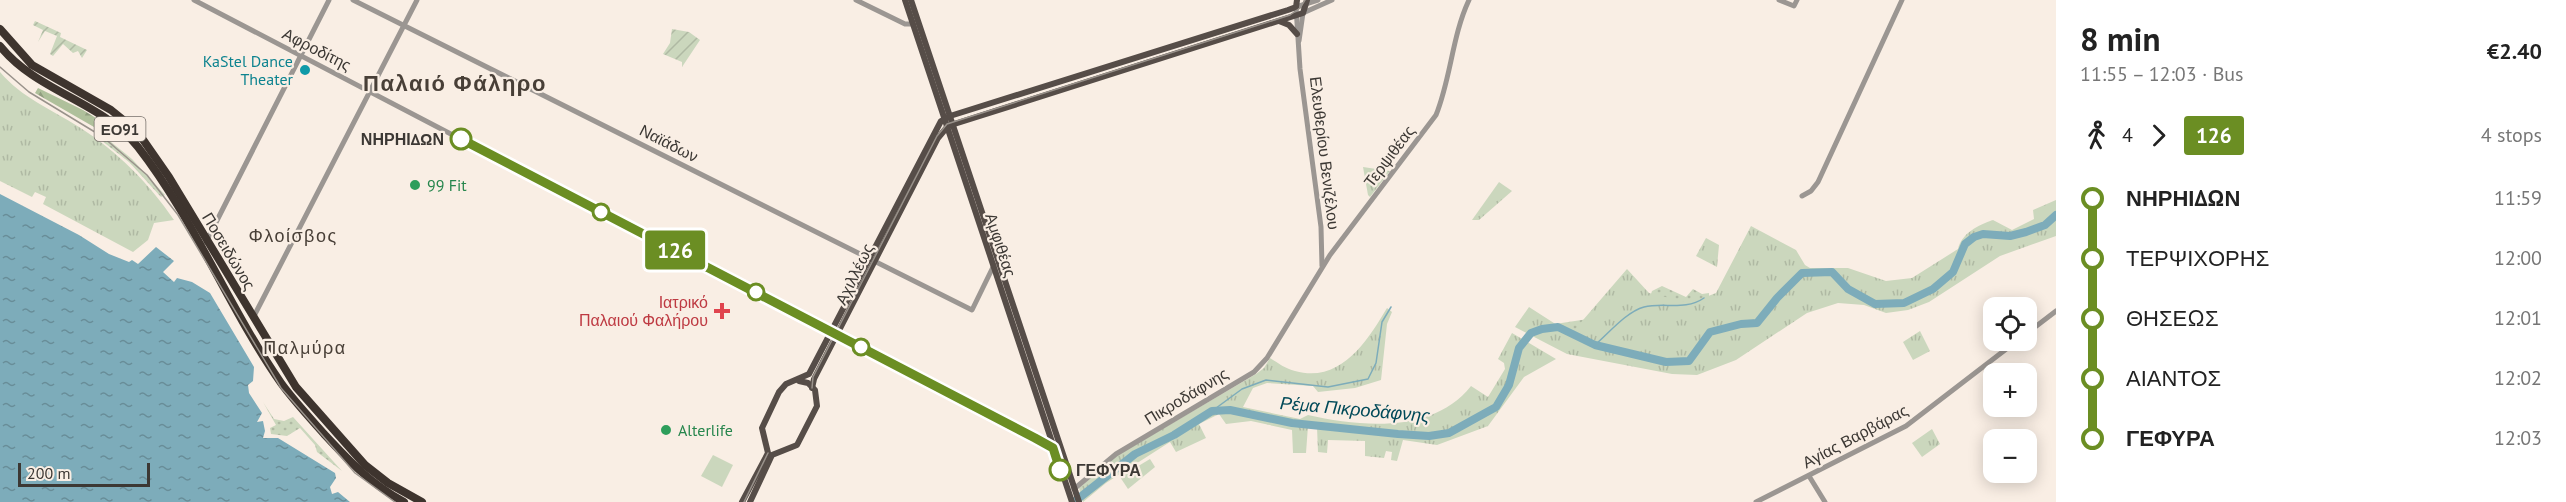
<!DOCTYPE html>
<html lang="en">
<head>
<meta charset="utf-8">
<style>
	:root { --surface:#fff; --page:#f6f6f6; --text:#222; --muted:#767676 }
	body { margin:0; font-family:"PT Sans",sans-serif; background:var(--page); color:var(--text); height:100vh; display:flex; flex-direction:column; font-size:22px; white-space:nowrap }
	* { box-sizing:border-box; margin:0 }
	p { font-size:20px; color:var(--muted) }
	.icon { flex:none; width:33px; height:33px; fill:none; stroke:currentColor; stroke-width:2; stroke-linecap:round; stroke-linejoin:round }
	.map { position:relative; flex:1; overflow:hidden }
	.sheet { display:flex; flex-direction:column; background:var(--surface); width:510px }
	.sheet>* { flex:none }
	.badge { padding:0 12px; border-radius:4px; font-size:21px; line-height:39px }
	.fabs { position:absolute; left:1983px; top:297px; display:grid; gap:12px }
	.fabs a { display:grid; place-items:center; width:54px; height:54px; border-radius:12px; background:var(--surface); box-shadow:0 3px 15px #0003; font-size:30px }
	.scale { position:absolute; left:18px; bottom:15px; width:132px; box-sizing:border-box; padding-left:6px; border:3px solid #3c3834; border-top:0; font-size:16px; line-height:21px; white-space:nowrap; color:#3c3834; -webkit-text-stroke:4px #f9eee4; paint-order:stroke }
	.map>.badge { position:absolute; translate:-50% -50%; box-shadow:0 0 0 3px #fff }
	.legs { display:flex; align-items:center; gap:9px; height:66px; padding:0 24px; font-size:20px }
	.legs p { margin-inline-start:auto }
	.summary { display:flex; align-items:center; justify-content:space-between; height:102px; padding:0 24px }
	h1 { font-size:33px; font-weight:700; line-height:45px }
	ul { padding:0 24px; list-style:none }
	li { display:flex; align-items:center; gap:21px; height:60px; font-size:22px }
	li i { display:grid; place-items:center; width:9px; height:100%; margin:0 8px; background:currentColor }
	li i::after { content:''; width:15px; height:15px; margin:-8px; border:4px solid; border-radius:50%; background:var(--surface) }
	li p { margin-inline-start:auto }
	li:first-child i { background:linear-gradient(#0000 50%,currentColor 0) }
	li:last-child i { background:linear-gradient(currentColor 50%,#0000 0) }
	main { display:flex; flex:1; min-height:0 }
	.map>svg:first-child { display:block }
	.grass { fill:url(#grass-dots) }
	.forest { fill:url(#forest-firs) }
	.park { fill:url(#park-tufts) }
	.garden { fill:url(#garden-furrows) }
	.pitch { fill:#cbd7bd }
	.water { fill:url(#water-ripples) }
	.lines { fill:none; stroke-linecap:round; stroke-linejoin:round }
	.stream { stroke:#7dacba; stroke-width:1.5 }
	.river { stroke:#7dacba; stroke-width:8 }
	.minor { stroke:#9b9692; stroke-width:5 }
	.major { stroke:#564d48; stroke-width:6 }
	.highway { stroke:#3e342e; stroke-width:8 }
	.tram { stroke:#99928b; stroke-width:1.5 }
	.line-1-casing { stroke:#fff; stroke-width:14 }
	.line-1 { stroke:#6b8e23; stroke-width:9 }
	.culture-dot { fill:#0f9aa8; stroke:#f9eee4; stroke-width:2 }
	.stop-1-dot { fill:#fff; stroke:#6b8e23; stroke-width:3 }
	.leisure-dot { fill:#2e9e5b; stroke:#f9eee4; stroke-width:2 }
	.health-dot { fill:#e0444e; stroke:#f9eee4; stroke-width:2 }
	.labels { text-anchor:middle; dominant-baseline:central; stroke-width:4.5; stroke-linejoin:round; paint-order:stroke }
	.shield { fill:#f9eee4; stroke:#756f69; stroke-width:1.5 }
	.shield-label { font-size:15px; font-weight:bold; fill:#3c3834 }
	.street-label { font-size:16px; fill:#3c3834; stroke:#f9eee4 }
	.culture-label { font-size:16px; fill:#0d838f; stroke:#f9eee4; text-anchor:end }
	.stop-label { font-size:16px; font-weight:bold; fill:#3c3834; stroke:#f9eee4; text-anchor:end }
	.leisure-label { font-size:16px; fill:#27864d; stroke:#f9eee4; text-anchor:start }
	.health-label { font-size:16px; fill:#be3a42; stroke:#f9eee4; text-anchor:end }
	.neighbourhood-label { font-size:18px; letter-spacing:1.5px; fill:#483f37; stroke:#f9eee4 }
	.water-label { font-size:18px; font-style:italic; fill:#004958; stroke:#f9eee4 }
	.district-label { font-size:22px; font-weight:bold; letter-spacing:1.5px; fill:#483f37; stroke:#f9eee4 }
</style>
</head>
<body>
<main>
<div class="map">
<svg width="2056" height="502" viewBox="0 0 2056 502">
	<defs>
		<pattern id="grass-dots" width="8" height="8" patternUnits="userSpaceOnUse" patternTransform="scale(1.5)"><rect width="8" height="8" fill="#cbd7bd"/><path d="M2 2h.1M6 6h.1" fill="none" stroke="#afb9a3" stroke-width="1.8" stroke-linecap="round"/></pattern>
		<pattern id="forest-firs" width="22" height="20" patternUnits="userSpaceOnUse" patternTransform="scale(1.5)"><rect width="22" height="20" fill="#afc09b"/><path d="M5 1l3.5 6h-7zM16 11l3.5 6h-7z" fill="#909d7f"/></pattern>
		<pattern id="park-tufts" width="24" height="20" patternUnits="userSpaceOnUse" patternTransform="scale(1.5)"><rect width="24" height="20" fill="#cbd7bd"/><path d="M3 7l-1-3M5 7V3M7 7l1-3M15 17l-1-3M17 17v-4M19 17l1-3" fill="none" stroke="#afb9a3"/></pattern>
		<pattern id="garden-furrows" width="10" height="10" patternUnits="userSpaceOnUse" patternTransform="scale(1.5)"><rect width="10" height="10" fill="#cbd7bd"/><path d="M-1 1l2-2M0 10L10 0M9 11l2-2" fill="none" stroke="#afb9a3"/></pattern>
		<pattern id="water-ripples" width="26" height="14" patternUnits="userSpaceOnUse" patternTransform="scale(1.5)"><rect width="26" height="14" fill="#7dacba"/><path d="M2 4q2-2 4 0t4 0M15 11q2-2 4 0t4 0" fill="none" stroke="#688d98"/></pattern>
	</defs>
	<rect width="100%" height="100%" fill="#f9eee4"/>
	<g class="grass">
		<path d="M100 133 132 159 165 195 161 197 129 162 97 137Z"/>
		<path d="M1662 286 1686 297 1693 289 1702 294 1709 293V299L1573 334 1555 324 1588 319 1650 297 1652 291Z"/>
		<path d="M263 402 274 419 284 421 293 417 342 471 317 452 315 445 300 428 287 436 271 434 270 428 276 425Z"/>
	</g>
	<path class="forest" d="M38 88 83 110 104 123 101 127 97 123 94 127 35 93Z"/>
	<g class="park">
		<path d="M0 72C22 98 51 109 79 127 118 152 148 182 174 220L154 223 148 240 133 252 43 204 46 197 35 192 32 197 0 181Z"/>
		<path d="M1363 167 1390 171 1370 197 1368 195Z"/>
		<path d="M1499 182 1512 191 1479 220H1472Z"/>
		<path d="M2056 200V236L2000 256 1929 302 1908 310 1886 313 1864 305 1838 303 1807 313 1736 360 1697 375 1672 374 1567 354 1515 327 1529 307 1571 334 1627 269 1649 293 1690 303 1716 293 1751 226 1796 250 1805 265 1810 268H1848L1886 281 1912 278 1958 249C1962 233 1978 225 1993 220L2012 230 2034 219 2033 210Z"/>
		<path d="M1706 238 1719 245 1717 267 1696 256Z"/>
		<path d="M1387 308 1392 312 1387 324 1381 380 1355 388 1318 392 1313 386 1267 383 1253 388 1243 407 1300 419 1308 415C1362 427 1433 434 1471 386L1488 397 1505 369 1504 363 1498 359 1512 333 1556 359 1524 377 1488 426 1437 445 1403 440 1397 461 1391 460 1392 452 1386 451 1384 458 1365 456V441L1328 440 1327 453 1318 452 1317 427 1308 426 1306 453H1293L1292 430 1251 421 1226 424 1219 414 1199 424 1206 438 1176 452 1170 442 1106 483 1083 502 1079 488 1118 455 1256 374 1264 368 1270 358C1278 363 1286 369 1295 371 1341 384 1368 340 1387 308Z"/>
		<path d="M1920 331 1930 351 1913 360 1903 342Z"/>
		<path d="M1932 429 1940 444 1922 457 1912 443Z"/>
	</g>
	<g class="garden">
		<path d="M35 21 61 33 60 37 87 50 82 58 78 51 73 53 63 44 53 56 50 54 57 36 45 31 38 42 43 30 33 25Z"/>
		<path d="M672 29 689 32 700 40 682 67V62L663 54 670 43Z"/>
	</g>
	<g class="pitch">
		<path d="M713 455 733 465 722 487 701 476Z"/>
		<path d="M1150 459 1155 467 1128 489 1120 477Z"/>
	</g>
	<path class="water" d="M0 194 79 235 109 254 129 262 132 260 138 264 156 247 174 261 163 272 174 282 177 278 192 282 210 293 254 367 253 381 248 385 249 393 262 413 257 422 263 421 265 431 263 438H278L335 473 336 478 330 487 332 494 338 492 350 502H0Z"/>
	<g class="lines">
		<g class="stream">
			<path d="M1595 345C1609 333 1626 312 1644 307 1664 302 1685 311 1704 298"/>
			<path d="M1212 411 1242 389 1266 380 1328 387 1368 379 1376 363 1382 322 1391 307"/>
		</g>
		<path class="river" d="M1074 502 1135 454 1174 435 1212 411 1230 410 1292 423 1398 434 1429 436 1449 433 1496 407 1509 385 1519 348 1531 333 1542 329 1558 327 1595 345 1666 362 1689 361 1710 332 1741 324 1757 323 1777 298 1802 273 1832 272 1848 289 1875 304 1904 303 1933 289 1953 272 1965 244 1974 237 1983 234 2010 236 2026 232 2045 225 2056 215"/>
		<g class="minor">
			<path d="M194 0 1053 448"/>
			<path d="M353 0 972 310 994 265"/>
			<path d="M856 0 905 24H913"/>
			<path d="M1318 0 1296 7 1300 69 1321 227 1322 266"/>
			<path d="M1779 0 1794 6 1797 0"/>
			<path d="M1299 41 1303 13 1332 0"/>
			<path d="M1802 196 1811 191 1818 182 1902 0"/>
			<path d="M206 242 329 0"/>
			<path d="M254 316 417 0"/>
			<path d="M2026 334 2056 311"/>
			<path d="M1809 476 1825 502"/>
			<path d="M1074 489 1116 454 1254 372 1267 358 1330 255 1436 115C1451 78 1452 36 1469 0"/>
			<path d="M1756 502 1906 426 2018 340"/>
		</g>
		<g class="major">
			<path d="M905 0 1072 502"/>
			<path d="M911 0 1079 502"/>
			<path d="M1279 21 1289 25 1297 34"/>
			<path d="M812 388 814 379 938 138 948 126 1297 15 1303 13 1307 0"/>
			<path d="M742 502 768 453 762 428 779 392 786 384 809 374 941 121 950 116 1288 10 1296 7 1297 0"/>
			<path d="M750 502 772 455 797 445 817 406 815 390 808 383 799 381"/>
		</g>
		<g class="highway">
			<path d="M0 29 32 65 111 110 137 131 169 177 296 387 365 465 388 483 422 502"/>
			<path d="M0 46C37 92 101 101 138 147 195 220 228 307 281 383 294 401 310 418 325 435 350 462 371 484 404 502"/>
		</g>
		<g class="tram">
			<path d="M0 67 29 92 103 137 147 175 178 215 281 388 355 473 395 502"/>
			<path d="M812 388 813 377 937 136 947 124 1290 15 1300 8 1305 0"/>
			<path d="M744 502 768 453"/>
		</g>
	</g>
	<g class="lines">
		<defs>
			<path id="line-1" d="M461 139 1035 438 1053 448 1060 470"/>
		</defs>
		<use href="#line-1" class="line-1-casing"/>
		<use href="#line-1" class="line-1"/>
	</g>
	<circle class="culture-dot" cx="305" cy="70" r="6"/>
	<g class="stop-1-dot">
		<circle cx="461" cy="139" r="10"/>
		<circle cx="601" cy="212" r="8"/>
		<circle cx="756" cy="292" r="8"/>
		<circle cx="861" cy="347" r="8"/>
		<circle cx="1060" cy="470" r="10"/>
	</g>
	<g class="leisure-dot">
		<circle cx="415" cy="185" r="6"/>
		<circle cx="666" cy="430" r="6"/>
	</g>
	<path class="health-dot" d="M719 302h6v6h6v6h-6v6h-6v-6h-6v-6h6z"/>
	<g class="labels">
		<rect class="shield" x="94.5" y="117" width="51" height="24" rx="4.5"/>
		<g class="shield-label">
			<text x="120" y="129">ΕΟ91</text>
		</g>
		<g class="street-label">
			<text transform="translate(317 49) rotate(27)">Αφροδίτης</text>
			<text transform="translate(669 143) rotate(27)">Ναϊάδων</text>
			<text transform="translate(1325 153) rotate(83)">Ελευθερίου Βενιζέλου</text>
			<text transform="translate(1389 156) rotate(-53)">Τερψιθέας</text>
			<text transform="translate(1001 245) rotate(72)">Αμφιθέας</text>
			<text transform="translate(229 251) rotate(59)">Ποσειδώνος</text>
			<text transform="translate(854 274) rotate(-64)">Αχιλλέως</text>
			<text transform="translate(1186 396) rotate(-31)">Πικροδάφνης</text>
			<text transform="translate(1855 436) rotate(-28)">Αγίας Βαρβάρας</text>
		</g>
		<g class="culture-label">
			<text x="293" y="61">KaStel Dance<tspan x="293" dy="18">Theater</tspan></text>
		</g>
		<g class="stop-label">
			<text x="444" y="139">ΝΗΡΗΙΔΩΝ</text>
			<text x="1076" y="470" text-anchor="start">ΓΕΦΥΡΑ</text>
		</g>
		<g class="leisure-label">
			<text x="427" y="185">99 Fit</text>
			<text x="678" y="430">Alterlife</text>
		</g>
		<g class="health-label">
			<text x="708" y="302">Ιατρικό<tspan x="708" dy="18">Παλαιού Φαλήρου</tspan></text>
		</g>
		<g class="neighbourhood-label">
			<text x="293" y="235">Φλοίσβος</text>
			<text x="305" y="347">Παλμύρα</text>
		</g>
		<g class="water-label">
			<text transform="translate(1355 409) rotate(5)">Ρέμα Πικροδάφνης</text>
		</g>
		<g class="district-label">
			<text x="455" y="83">Παλαιό Φάληρο</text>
		</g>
	</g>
</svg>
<div class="fabs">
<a><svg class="icon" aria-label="locate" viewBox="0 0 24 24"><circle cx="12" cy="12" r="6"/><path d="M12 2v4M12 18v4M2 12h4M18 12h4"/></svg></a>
<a>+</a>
<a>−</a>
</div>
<div class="scale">200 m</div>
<b class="badge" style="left:675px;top:250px;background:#6b8e23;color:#fff">126</b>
</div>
<section class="sheet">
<div class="summary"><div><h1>8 min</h1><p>11:55 – 12:03 · Bus</p></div><b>€2.40</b></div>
<div class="legs"><svg class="icon" aria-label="walk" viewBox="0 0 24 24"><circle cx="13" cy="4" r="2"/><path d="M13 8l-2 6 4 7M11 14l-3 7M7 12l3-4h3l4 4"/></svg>4<svg class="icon" aria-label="forward" viewBox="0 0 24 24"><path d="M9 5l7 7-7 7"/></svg><b class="badge" style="background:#6b8e23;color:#fff">126</b><p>4 stops</p></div>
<ul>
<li><i style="color:#6b8e23"></i><b>ΝΗΡΗΙΔΩΝ</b><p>11:59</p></li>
<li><i style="color:#6b8e23"></i><span>ΤΕΡΨΙΧΟΡΗΣ</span><p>12:00</p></li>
<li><i style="color:#6b8e23"></i><span>ΘΗΣΕΩΣ</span><p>12:01</p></li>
<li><i style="color:#6b8e23"></i><span>ΑΙΑΝΤΟΣ</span><p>12:02</p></li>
<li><i style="color:#6b8e23"></i><b>ΓΕΦΥΡΑ</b><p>12:03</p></li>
</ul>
</section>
</main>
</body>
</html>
